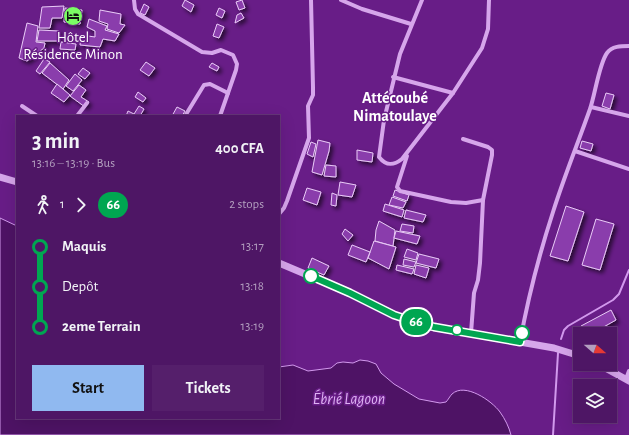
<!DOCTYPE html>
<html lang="en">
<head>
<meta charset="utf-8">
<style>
	:root { --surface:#4e1665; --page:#551f6b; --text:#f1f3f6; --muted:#b39fbf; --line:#653579; --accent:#90b9f0 }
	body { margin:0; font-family:"Alegreya Sans",sans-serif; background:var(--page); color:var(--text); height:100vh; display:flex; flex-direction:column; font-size:15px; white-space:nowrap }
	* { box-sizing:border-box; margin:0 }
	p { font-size:13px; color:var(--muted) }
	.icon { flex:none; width:22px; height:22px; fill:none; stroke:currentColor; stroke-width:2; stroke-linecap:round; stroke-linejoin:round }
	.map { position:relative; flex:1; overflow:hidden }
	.panel { position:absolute; left:16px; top:115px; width:264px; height:304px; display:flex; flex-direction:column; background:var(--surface); border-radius:0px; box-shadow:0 4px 16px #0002,0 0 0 1px var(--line) }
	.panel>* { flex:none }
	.badge { padding:0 8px; border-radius:13px; font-size:14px; line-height:26px }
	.needle { width:26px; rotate:110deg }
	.controls { position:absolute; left:573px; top:327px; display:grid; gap:8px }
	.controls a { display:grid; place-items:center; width:44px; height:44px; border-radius:0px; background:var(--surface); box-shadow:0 4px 16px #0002,0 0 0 1px var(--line); font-size:20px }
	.map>.badge { position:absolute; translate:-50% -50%; box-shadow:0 0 0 2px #fff }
	.legs { display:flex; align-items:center; gap:6px; height:44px; padding:0 16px; font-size:13px }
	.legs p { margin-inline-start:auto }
	.head { display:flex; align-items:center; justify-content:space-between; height:68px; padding:0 16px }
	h1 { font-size:22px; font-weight:600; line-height:30px }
	.cta { display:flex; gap:8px; margin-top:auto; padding:8px 16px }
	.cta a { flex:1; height:46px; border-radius:0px; background:var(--accent); color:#111; font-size:16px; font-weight:600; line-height:46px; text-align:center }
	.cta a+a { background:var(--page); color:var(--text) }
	ul { padding:0 16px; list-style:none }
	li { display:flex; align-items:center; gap:14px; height:40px; font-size:15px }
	li i { display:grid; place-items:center; width:6px; height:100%; margin:0 5px; background:currentColor }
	li i::after { content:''; width:10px; height:10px; margin:-5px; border:3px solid; border-radius:50%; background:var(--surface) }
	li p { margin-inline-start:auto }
	li:first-child i { background:linear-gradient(#0000 50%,currentColor 0) }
	li:last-child i { background:linear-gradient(currentColor 50%,#0000 0) }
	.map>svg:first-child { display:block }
	.water { fill:#4e1365; stroke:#d299ed }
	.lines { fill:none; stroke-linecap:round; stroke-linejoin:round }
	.stream { stroke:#d299ed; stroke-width:2 }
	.building { fill:#8a3dac; stroke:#eacbf8; filter:url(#shadow) }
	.minor { stroke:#d6a6eb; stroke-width:4 }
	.tertiary { stroke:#d6a6eb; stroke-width:7 }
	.line-1-casing { stroke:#fff; stroke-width:9 }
	.line-1 { stroke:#00a651; stroke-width:6 }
	.stop-1-dot { fill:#fff; stroke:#00a651; stroke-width:2 }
	.labels { text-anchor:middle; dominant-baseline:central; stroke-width:3; stroke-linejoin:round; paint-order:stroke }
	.poi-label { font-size:15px; fill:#fff; stroke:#681d87 }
	.neighbourhood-label { font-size:16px; font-weight:bold; fill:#fff; stroke:#681d87 }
	.water-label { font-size:16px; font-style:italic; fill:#deb1f3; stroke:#681d87 }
</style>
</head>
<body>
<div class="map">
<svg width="629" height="435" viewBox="0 0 629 435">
	<defs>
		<filter id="shadow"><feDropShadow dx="3" dy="3" stdDeviation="2" flood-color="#0009"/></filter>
	</defs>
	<rect width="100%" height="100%" fill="#681d87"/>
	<path class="water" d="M0 218 17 226V418H279V367L293 365 308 371 331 368 337 363 343 362 353 363 360 360 368 361 376 364 381 373 394 384 419 399 440 403 446 402C448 400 450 396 452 394 465 382 492 401 500 412 505 419 509 427 511 435H0Z"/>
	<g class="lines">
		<g class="stream">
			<path d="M561 339 564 330 568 326 613 300 619 294 629 270"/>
			<path d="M553 435 558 353"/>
		</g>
	</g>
	<g class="building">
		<path d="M185 0 194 5 191 12 182 6Z"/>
		<path d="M242 0 245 8 239 10 236 2Z"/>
		<path d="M144 4 149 7 145 15 140 13Z"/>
		<path d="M64 6 62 18H52L50 28H39L42 7Z"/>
		<path d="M65 8 82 10 80 24 64 22Z"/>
		<path d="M219 8 225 11 222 18 216 15Z"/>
		<path d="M100 10 121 14 120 24 125 25 119 33 107 29 108 24 99 21Z"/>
		<path d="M241 13 244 18 235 23 237 15Z"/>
		<path d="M89 19 107 26 105 30 119 34 115 41 103 39 100 47 80 45 81 35 95 37V31L87 27Z"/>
		<path d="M27 23 38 26 36 42 45 43 44 48 27 61 19 58Z"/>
		<path d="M217 24 224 27 219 38 213 36Z"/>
		<path d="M39 30 59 31 58 41H37Z"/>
		<path d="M61 42 76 44 75 50 60 49Z"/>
		<path d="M44 59 50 62 40 74 36 71Z"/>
		<path d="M146 62 155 68 149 76 140 70Z"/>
		<path d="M50 63 69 80 63 89 42 73Z"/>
		<path d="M212 63 219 67 217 71 209 67Z"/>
		<path d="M83 68 90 73 85 79 78 74Z"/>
		<path d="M75 74 82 80 73 91 66 86Z"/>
		<path d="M57 84 70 95 64 102 51 93Z"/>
		<path d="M79 85 86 90 81 97 89 102 85 107 70 96Z"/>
		<path d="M138 92 146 98 143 102 135 97Z"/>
		<path d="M606 93 614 95 610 109 602 106Z"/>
		<path d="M139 106 144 109 140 116H126L128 111 134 114Z"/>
		<path d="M177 107 185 111 182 116H172Z"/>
		<path d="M318 140 330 143 329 151 322 175 312 172Z"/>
		<path d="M582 141 593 144 591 151 580 148Z"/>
		<path d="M311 142 316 144 313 157 307 154Z"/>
		<path d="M357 150 373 153 372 162 357 160Z"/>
		<path d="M326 165 336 166V177L324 176Z"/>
		<path d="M340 182 356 185 352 197 338 195Z"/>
		<path d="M307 188 321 192 317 205 303 200Z"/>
		<path d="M395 190 409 195 407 201 393 196Z"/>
		<path d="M332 193 337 195 336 206 331 205Z"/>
		<path d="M392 197 406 202 403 208 389 205Z"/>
		<path d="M385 204 404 210 402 217 383 211Z"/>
		<path d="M566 206 584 212 568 261 550 256Z"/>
		<path d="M406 210 426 215 423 222 404 218Z"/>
		<path d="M596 219 614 224 600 270 582 265Z"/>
		<path d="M379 221 395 230 393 246 375 241 376 230Z"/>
		<path d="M402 224 414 226 413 233 400 231Z"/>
		<path d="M345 229 353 235 348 241 342 234Z"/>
		<path d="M396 231 420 236 417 244 394 238Z"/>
		<path d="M374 241 396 247 389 269 368 258Z"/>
		<path d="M352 245 370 252 366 262 348 255Z"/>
		<path d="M407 249 418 253 416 260 404 257Z"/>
		<path d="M419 254 439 259 436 268 416 263Z"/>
		<path d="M312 258 329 266 324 275 308 268Z"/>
		<path d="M404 259 416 262 414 267 403 265Z"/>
		<path d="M397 265 414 269 412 274 396 270Z"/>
		<path d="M416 265 429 268 426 278 414 274Z"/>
		<path d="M611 310 616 320 591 334H585L581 326Z"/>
	</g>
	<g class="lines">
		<g class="minor">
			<path d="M134 0 135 9 138 14 202 52 212 53 221 50 233 55 237 64 236 70 220 116"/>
			<path d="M341 0 362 9 411 24"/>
			<path d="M422 0 400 54 384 120 379 157C386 166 393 166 402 159L453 93 482 48 488 29 489 0"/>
			<path d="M393 77 453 93"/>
			<path d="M22 106 37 116"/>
			<path d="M591 107 629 116"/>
			<path d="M77 116 87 103"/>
			<path d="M185 116 204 85 210 84 228 93"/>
			<path d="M463 139 488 147 492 150V155L483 200 480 263 478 280 474 293 471 333"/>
			<path d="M575 151 629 169"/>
			<path d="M407 156 397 187 400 191 451 202 466 203 483 200"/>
			<path d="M279 214 284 208 287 201 309 138 308 106 313 95V87L311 0"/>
			<path d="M520 342C528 298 539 255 553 212 564 177 578 143 590 109 595 95 599 64 607 53 612 46 621 46 629 46"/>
			<path d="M626 379 629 371"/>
		</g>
		<g class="tertiary">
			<path d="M0 177 17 182"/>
			<path d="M279 263 350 293 395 315 434 327 554 348 580 356"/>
			<path d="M598 364 629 381"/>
		</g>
	</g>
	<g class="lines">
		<defs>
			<path id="line-1" d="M311 276 350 293 394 315 415 322 434 327 520 342 522 333"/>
		</defs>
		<use href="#line-1" class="line-1-casing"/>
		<use href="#line-1" class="line-1"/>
	</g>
	<defs>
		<symbol id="hotel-disc" viewBox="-11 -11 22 22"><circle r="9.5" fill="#7afb64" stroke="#681d87"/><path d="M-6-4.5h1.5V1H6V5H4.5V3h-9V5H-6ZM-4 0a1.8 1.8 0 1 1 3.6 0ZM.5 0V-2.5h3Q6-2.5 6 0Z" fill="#111"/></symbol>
	</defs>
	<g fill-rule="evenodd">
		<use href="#hotel-disc" x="62" y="5" width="22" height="22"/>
	</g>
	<g class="stop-1-dot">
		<circle cx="311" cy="276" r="7"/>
		<circle cx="457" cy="330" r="5"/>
		<circle cx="522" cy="333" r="7"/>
	</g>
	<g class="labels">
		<g class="poi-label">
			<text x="73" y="37">Hôtel<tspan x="73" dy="17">Résidence Minon</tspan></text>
		</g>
		<g class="neighbourhood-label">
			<text x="395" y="98">Attécoubé<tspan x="395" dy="18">Nimatoulaye</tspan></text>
		</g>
		<g class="water-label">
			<text x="349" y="399">Ébrié Lagoon</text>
		</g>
	</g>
</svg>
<div class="controls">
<a><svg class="needle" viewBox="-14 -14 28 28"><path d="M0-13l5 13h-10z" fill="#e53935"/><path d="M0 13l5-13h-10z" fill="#b39fbf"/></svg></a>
<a><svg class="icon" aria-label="layers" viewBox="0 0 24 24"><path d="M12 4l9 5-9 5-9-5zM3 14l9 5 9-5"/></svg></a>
</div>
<b class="badge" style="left:416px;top:322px;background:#00a651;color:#fff">66</b>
<section class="panel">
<div class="head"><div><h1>3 min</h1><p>13:16 – 13:19 · Bus</p></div><b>400 CFA</b></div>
<div class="legs"><svg class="icon" aria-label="walk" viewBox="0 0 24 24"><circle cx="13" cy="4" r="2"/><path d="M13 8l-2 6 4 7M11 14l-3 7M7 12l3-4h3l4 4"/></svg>1<svg class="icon" aria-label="forward" viewBox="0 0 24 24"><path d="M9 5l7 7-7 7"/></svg><b class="badge" style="background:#00a651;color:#fff">66</b><p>2 stops</p></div>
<ul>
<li><i style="color:#00a651"></i><b>Maquis</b><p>13:17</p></li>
<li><i style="color:#00a651"></i><span>Depôt</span><p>13:18</p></li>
<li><i style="color:#00a651"></i><b>2eme Terrain</b><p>13:19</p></li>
</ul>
<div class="cta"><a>Start</a><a>Tickets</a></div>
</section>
</div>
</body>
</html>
